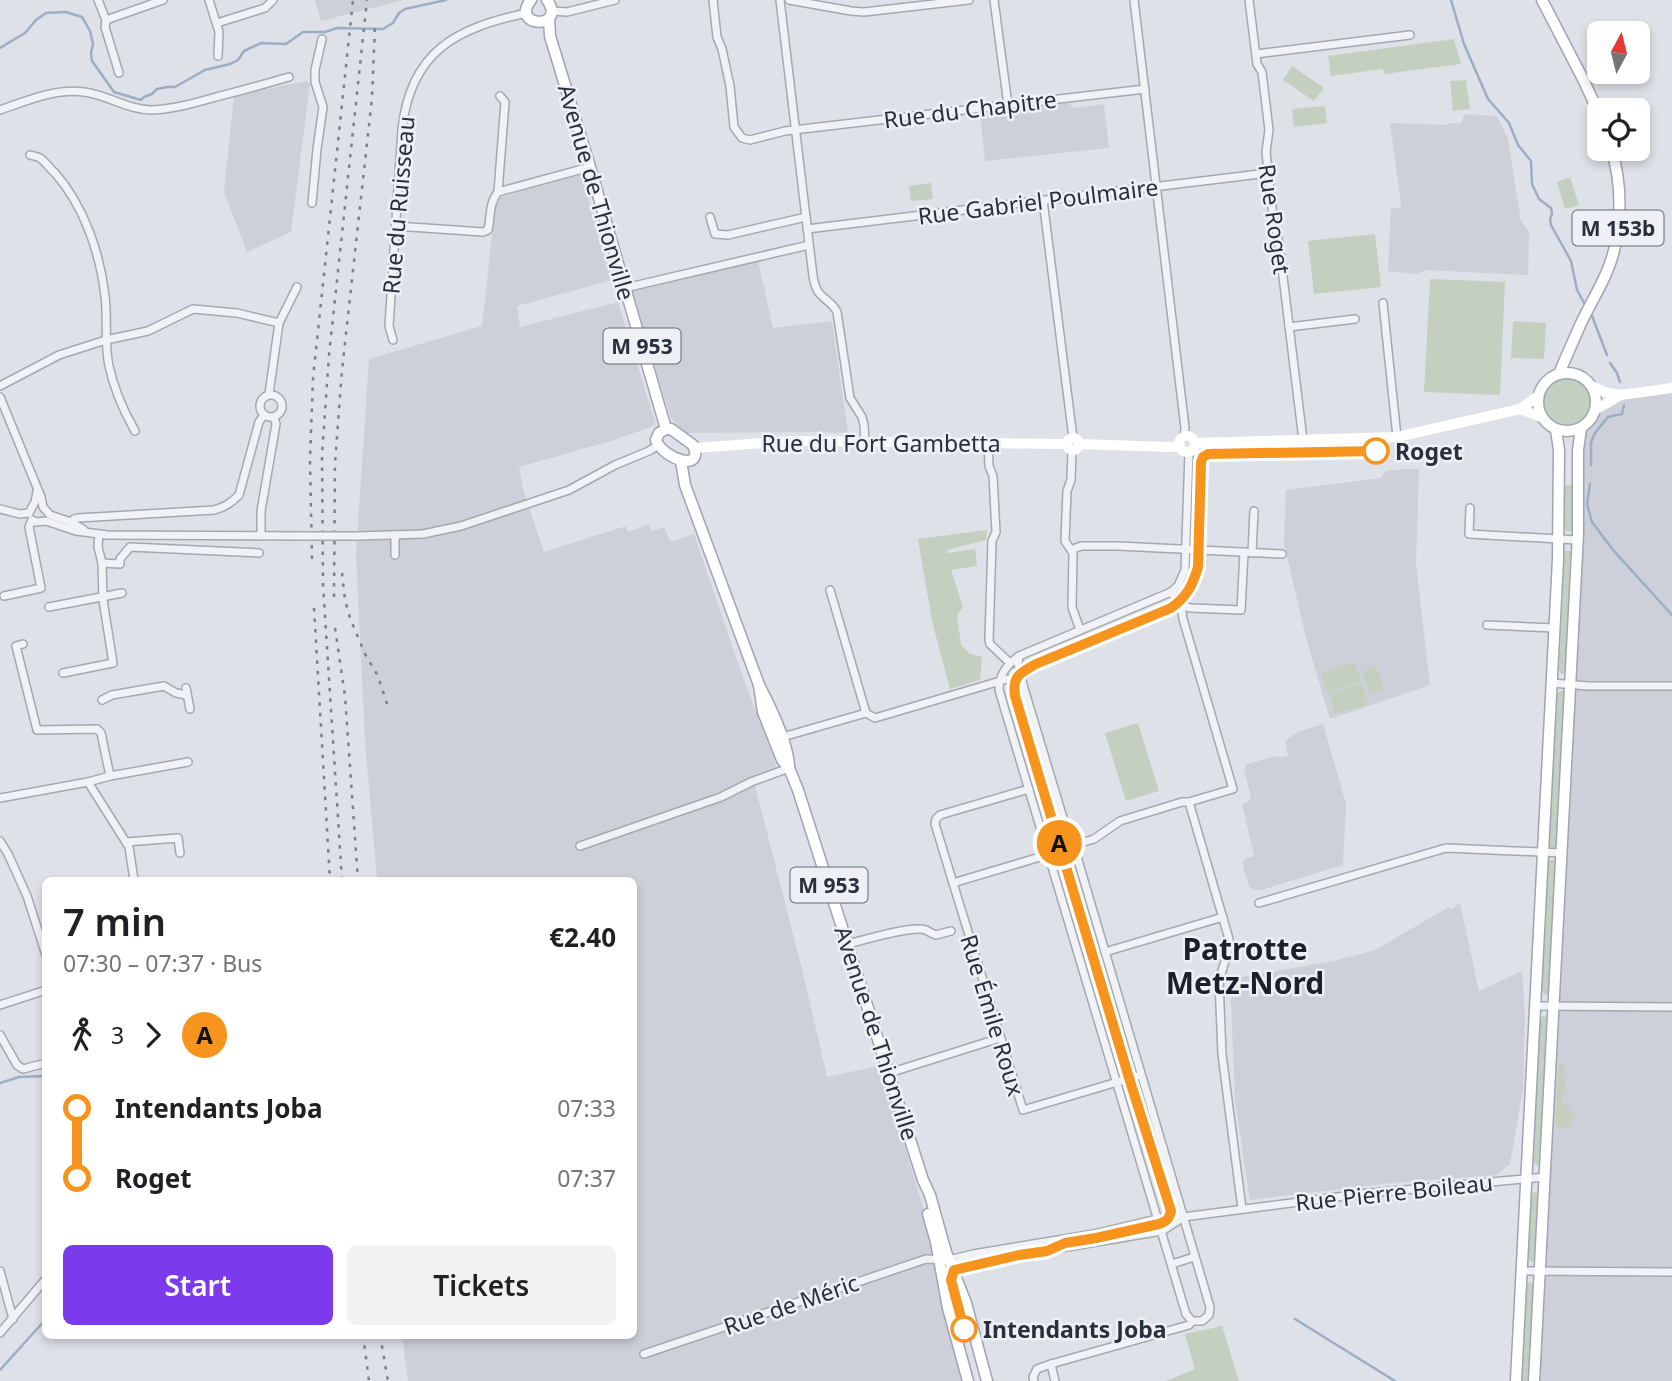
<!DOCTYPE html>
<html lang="en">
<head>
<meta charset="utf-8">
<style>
	:root { --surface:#fff; --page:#f2f2f2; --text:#202124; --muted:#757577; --accent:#7c3aed }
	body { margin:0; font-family:"Noto Sans",sans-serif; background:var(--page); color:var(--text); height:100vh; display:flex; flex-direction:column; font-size:26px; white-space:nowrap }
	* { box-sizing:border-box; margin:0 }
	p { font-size:23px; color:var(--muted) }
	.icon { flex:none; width:38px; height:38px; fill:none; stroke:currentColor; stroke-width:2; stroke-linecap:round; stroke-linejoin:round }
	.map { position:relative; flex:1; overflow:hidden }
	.sheet { position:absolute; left:42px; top:877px; width:595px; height:462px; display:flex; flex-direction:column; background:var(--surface); border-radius:10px; box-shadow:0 4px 10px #0003 }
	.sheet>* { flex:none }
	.badge { padding:0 14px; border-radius:23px; font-size:24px; line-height:46px }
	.needle { width:46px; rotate:7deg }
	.controls { position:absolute; left:1587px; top:21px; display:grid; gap:14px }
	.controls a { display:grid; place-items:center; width:63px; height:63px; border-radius:10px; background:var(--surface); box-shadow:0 4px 10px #0003; font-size:35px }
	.map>.badge { position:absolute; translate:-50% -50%; box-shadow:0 0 0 4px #fff }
	.legs { display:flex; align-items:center; gap:10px; height:77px; padding:0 21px; font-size:23px }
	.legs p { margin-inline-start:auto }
	.summary { display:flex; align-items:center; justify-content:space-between; height:119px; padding:0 21px }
	h1 { font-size:38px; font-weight:600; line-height:52px }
	.cta { display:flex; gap:14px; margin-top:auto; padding:14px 21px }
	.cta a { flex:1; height:80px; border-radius:10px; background:var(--accent); color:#fff; font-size:28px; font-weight:600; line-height:80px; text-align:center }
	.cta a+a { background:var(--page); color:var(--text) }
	ul { padding:0 21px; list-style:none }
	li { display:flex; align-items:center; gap:24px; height:70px; font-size:26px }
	li i { display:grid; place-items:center; width:10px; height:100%; margin:0 9px; background:currentColor }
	li i::after { content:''; width:18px; height:18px; margin:-9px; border:5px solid; border-radius:50%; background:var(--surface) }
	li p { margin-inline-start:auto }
	li:first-child i { background:linear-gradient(#0000 50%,currentColor 0) }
	li:last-child i { background:linear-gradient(currentColor 50%,#0000 0) }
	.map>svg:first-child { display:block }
	.built { fill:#cdd0d9 }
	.green { fill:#c3d0c0 }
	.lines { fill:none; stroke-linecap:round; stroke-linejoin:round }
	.stream { stroke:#9baec5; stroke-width:2.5 }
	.street-casing { stroke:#a4a8b1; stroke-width:10 }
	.primary-casing { stroke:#9ea5b2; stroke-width:13 }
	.street { stroke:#f1f2f5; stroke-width:7 }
	.secondary { stroke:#fff; stroke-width:10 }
	.primary { stroke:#fff; stroke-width:10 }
	.rail { stroke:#79808f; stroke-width:2.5; stroke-dasharray:3.5 7; stroke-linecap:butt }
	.street-bridge-casing { stroke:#a4a8b1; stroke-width:10; stroke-linecap:butt }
	.street-bridge { stroke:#f1f2f5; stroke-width:7 }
	.line-1-casing { stroke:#fff; stroke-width:16 }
	.line-1 { stroke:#f7941d; stroke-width:10 }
	.stop-1-dot { fill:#fff; stroke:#f7941d; stroke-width:3.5 }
	.labels { text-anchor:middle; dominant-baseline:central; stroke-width:5; stroke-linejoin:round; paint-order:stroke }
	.shield { fill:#eef0f5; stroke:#636974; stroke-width:2 }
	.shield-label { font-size:21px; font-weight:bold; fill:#282f3d }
	.street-label { font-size:23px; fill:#282f3d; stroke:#eef0f5 }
	.stop-label { font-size:23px; font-weight:bold; fill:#282f3d; stroke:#eef0f5; text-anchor:start }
	.district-label { font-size:30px; font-weight:bold; fill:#1b202d; stroke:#eef0f5 }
</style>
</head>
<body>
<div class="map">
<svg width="1672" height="1381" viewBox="0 0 1672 1381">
	<rect width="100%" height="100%" fill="#dee1e7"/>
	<g class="built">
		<path d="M315 0H404L321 21Z"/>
		<path d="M306 81 310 83 291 232 247 252 224 192 234 96Z"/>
		<path d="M1069 103 1073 108 1104 104 1109 148 985 161 980 114Z"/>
		<path d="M1465 114 1497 116 1508 138 1518 204 1520 211 1519 217 1529 232 1528 275 1425 270 1417 274 1388 271 1391 208H1400L1401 203 1390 123 1448 125 1449 123H1461Z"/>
		<path d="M581 173 612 280 517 306 520 327 618 302 656 425 611 441 519 467 524 493 544 552 626 526 628 532 649 524 651 531 664 527 671 542 694 534 740 669 776 765 774 769 753 778 804 977 827 1077 878 1066 892 1103 931 1235 967 1381H408L402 1335H634V880H377L365 741 356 554 369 359 482 326 496 199Z"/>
		<path d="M758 261 773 328 832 321 848 433 808 432 686 433 671 419 631 289Z"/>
		<path d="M1672 388V1381H1534L1581 428 1590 420 1595 410 1606 403Z"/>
		<path d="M1405 469H1419L1416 563 1430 685 1330 719 1306 638 1284 543 1286 490 1381 478 1386 471Z"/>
		<path d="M1323 724 1346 804 1343 865 1261 890H1254L1249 886 1243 868V862L1245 859 1254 856 1242 804 1249 801 1251 797 1244 769 1247 764 1276 756 1282 757 1288 756 1285 741 1297 732Z"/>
		<path d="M1460 903 1479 991 1522 971 1525 1015 1523 1089 1510 1164 1497 1175 1392 1183 1250 1200 1235 1100 1230 979 1334 961 1375 950 1449 907 1451 909Z"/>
	</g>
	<g class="green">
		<path d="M1454 39 1461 64 1384 74 1383 69 1331 76 1328 56Z"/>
		<path d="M1292 66 1324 88 1314 101 1283 80Z"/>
		<path d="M1466 80 1470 109 1453 111 1450 81Z"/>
		<path d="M1325 106 1327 123 1294 127 1292 109Z"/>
		<path d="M1570 177 1579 205 1565 209 1557 182Z"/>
		<path d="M931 183 933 199 911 201 909 186Z"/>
		<path d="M1375 234 1381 287 1314 294 1308 241Z"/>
		<path d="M1430 279 1505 282 1500 395 1424 392Z"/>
		<path d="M1513 321 1546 323 1544 359 1511 358Z"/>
		<circle cx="1567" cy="403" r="25"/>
		<path d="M1565 485H1574V527L1571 531 1568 532 1563 527Z"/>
		<path d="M987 530 986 540 947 550 948 553 975 549 977 566 951 570 963 607 957 615 961 645 970 654 982 657 980 680 950 689 932 621 918 539Z"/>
		<path d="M1564 551H1570L1572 553 1566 673 1561 674 1559 670 1563 593 1561 574 1562 553Z"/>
		<path d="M1355 662 1361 682 1327 692 1321 672Z"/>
		<path d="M1376 666 1384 689 1370 693 1363 671Z"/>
		<path d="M1362 683 1368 704 1335 714 1329 693Z"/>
		<path d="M1561 691H1565L1566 693 1556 849H1548L1556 694Z"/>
		<path d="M1138 723 1159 791 1126 801 1105 733Z"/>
		<path d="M1548 860H1555L1557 862 1550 993 1545 995 1540 988Z"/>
		<path d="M1543 1016 1548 1017 1542 1163 1537 1165 1532 1162 1539 1020Z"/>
		<path d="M1559 1063 1565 1065 1564 1077 1567 1093 1561 1097 1562 1102 1576 1115 1565 1129 1555 1128Z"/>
		<path d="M1534 1192 1539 1194 1537 1260 1531 1262 1526 1257 1530 1196Z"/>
		<path d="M1529 1282 1535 1285 1531 1381H1520L1526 1284Z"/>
		<path d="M1222 1326 1239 1381H1166L1195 1369 1185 1334Z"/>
	</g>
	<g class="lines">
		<g class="stream">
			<path d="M1451 0 1464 44 1488 99 1509 123 1518 145 1531 161 1532 184 1539 199 1551 208 1552 214 1550 219 1551 225 1571 261 1577 290 1584 303"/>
			<path d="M0 48 25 33 36 20 46 13 66 12 82 17 90 31 93 44 91 53 92 61 114 92 141 100 144 97 152 94 157 89 167 87H175L205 70 230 64 238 60 244 51 261 43 286 44 303 32H325L337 28 383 29 393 23 399 13 405 9 446 0"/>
			<path d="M1592 316 1607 355"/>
			<path d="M1610 363 1617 373 1620 382"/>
			<path d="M1591 465V442L1595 433 1608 417 1622 414 1624 405"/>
			<path d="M1590 484 1587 504 1592 522 1613 550 1672 615"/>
			<path d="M0 1083 19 1077 46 1076"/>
			<path d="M1295 1319 1395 1381"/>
			<path d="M0 1370 46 1319"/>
		</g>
		<defs>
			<g id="street">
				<path d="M98 0 106 20 105 27 119 73"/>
				<path d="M209 0 219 32 218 56"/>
				<path d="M713 0 717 37 722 49 730 86 734 127 742 138 750 140 785 131 1145 89"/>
				<path d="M780 0 813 276C814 282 815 289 820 294 826 301 833 303 837 312L850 398 862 417 864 425 865 442"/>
				<path d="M789 0 851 11 864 12 969 0"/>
				<path d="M994 0 1008 105"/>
				<path d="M1134 0 1185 428 1184 437"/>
				<path d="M1249 0 1257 64 1262 72 1269 130 1266 152 1273 217 1279 244 1303 440"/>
				<path d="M552 11 567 12 615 0"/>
				<path d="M106 20 163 0"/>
				<path d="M217 23 265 8 273 0"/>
				<path d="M1256 54 1410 35"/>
				<path d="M0 110C26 101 56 88 84 92 108 95 128 110 152 110 174 109 195 103 216 97 240 91 265 84 289 77"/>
				<path d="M30 155C33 156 37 156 40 158 45 161 50 169 55 173 84 206 100 253 105 296 108 320 104 343 109 366 114 389 123 410 135 431"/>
				<path d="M498 192 505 102 500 96"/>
				<path d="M1043 200 1073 438"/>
				<path d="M312 203 317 149 323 107 315 82V70L322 39"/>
				<path d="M710 217 715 234 728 235 806 217"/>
				<path d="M396 226 483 232 488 230C491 216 489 203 498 192L590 167"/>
				<path d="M807 229 1268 173"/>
				<path d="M625 288 809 245"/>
				<path d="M1383 303 1397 437"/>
				<path d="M1289 327 1355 319"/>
				<path d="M393 340 389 326 402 129C411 51 456 28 527 13"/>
				<path d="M0 386 59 355 106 340 148 331 193 309 237 313 279 323"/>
				<path d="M269 394 279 323 297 287"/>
				<circle cx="271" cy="406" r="11"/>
				<path d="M0 397 41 497 43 507 50 515 71 522 84 530"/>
				<path d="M988 443 989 466 993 476 996 532 992 541 989 640 990 644 1010 663"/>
				<path d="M1072 450 1071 480 1067 491 1065 541 1073 553 1072 607 1080 630"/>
				<path d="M1470 508 1469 534 1577 540"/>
				<path d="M0 509 20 514 29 513"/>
				<path d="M29 513 35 502 37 492"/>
				<path d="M32 520 36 522 46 521 76 531 107 535 307 536"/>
				<path d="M71 522 74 519 78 518 214 510C225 507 231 503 239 495L259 422 264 415"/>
				<path d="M261 536V511L276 424 274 417"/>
				<path d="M358 536 423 534 461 526 569 490 615 465 649 451 658 445"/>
				<path d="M1071 550 1081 546H1118L1282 554"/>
				<path d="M1252 553 1254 511"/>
				<path d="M395 555V535"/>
				<path d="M102 563 120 564V559L130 547 259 553"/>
				<path d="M830 590 866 713"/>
				<path d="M1171 592 1181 606 1183 619 1233 789 1189 802 1229 939 1228 951 1219 981 1222 1054 1242 1209"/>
				<path d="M4 596 41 588 29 527 32 520"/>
				<path d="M1181 606 1191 608 1241 610 1244 552"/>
				<path d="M49 607 122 593"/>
				<path d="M1487 625 1555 628"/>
				<path d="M23 644 16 646 37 730 97 729 101 733 110 776"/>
				<path d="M1019 656 1018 664 1023 685 1070 841 1075 850 1210 1307 1209 1315 1202 1321H1192L1186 1314 999 690C999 674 1007 665 1019 656L1171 592 1178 586 1185 570 1189 452"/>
				<path d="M63 673 113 663 103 600 102 563 98 547 99 534"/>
				<path d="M1552 683 1588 686H1672"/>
				<path d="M186 688 190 709"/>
				<path d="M102 700 112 695 164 686 176 693 187 695"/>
				<path d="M866 713 875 718 1007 679 1016 681 1023 685"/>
				<path d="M779 738 866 713"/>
				<path d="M88 782 110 776 188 762"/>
				<path d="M1029 789 940 815 936 819 935 824 953 883 1050 854"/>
				<path d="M0 798 88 782 129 847 134 880"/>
				<path d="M0 841 8 854 27 896 46 955"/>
				<path d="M126 842 178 838 180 853"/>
				<path d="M580 846 721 797 751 782 789 768"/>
				<path d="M1049 852 1094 839 1120 821 1182 802H1189"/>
				<path d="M953 883 1023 1110 1141 1075"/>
				<path d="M1259 903 1446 848 1562 853"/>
				<path d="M848 944C864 940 912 925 926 930 929 932 933 934 936 935L951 931"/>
				<path d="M1105 952 1223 917"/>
				<path d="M0 1005 46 990"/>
				<path d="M1536 1006 1672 1007"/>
				<path d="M0 1035 17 1065 23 1069 46 1063"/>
				<path d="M889 1073 1000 1038"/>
				<path d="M1172 1264 1194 1257"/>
				<path d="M0 1271 13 1319"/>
				<path d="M950 1271 1019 1255 1162 1231 1182 1218"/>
				<path d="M1522 1271 1672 1272"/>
				<path d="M0 1333 44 1281"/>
				<path d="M644 1354 926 1259 949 1260 973 1254 1094 1234 1157 1219 1183 1217 1360 1194 1545 1177"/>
				<path d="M1051 1364 1055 1381"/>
				<path d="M1034 1381 1033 1377 1037 1369 1051 1364 1189 1325 1192 1321"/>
			</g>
			<g id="primary">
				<path d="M531 0C509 28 568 30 547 0"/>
				<path d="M1542 0 1584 81 1600 116"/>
				<path d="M549 18 550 36 590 167 666 429"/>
				<circle cx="1567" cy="402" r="29"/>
				<path d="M1559 374C1565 359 1572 344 1578 330 1586 311 1597 294 1605 276 1622 240 1624 187 1611 149"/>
				<path d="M666 429H671L693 445C705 474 662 458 656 440L659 433Z"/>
				<path d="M681 461 685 485 759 685C770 706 789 745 789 768"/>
				<path d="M759 685 763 712 782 760 789 768 798 790 923 1180 930 1195 946 1252 966 1303 987 1381"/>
				<path d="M928 1214 936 1242 948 1308 968 1381"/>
				<path d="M1516 1381 1558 559 1559 450 1556 430"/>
				<path d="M1534 1381 1578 534V450L1581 428"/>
			</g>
		</defs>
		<use href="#street" class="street-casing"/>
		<use href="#primary" class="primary-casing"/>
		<use href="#street" class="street"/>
		<g class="secondary">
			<path d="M1592 386 1604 392 1621 395"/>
			<path d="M1520 409 1541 417"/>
			<path d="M1595 410 1621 395 1672 388"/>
			<circle cx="1187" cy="444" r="8"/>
			<circle cx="1073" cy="444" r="6"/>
			<path d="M1195 443 1397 437 1520 409 1538 396"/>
			<path d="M1079 444 1169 447 1180 446"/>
			<path d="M695 448 791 441 1067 444"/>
		</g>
		<use href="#primary" class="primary"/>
		<g class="rail">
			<path d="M312 559 310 460 313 378 353 0"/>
			<path d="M342 573 345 600 350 618 365 654 378 676 389 710"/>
			<path d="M334 597 335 463 342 370 372 98 375 25"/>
			<path d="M314 608 330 880"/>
			<path d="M335 628 345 696 358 880"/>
			<path d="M342 880 323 585 322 455 329 355 367 0"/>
			<path d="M363 1335 369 1381"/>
			<path d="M380 1335 388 1381"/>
		</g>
		<defs>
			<path id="street-bridge" d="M307 536H358"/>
		</defs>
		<use href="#street-bridge" class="street-bridge-casing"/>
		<use href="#street-bridge" class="street-bridge"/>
	</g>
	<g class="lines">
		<defs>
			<path id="line-1" d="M964 1329 951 1280 954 1270 1019 1255 1047 1251 1065 1243 1096 1238 1159 1224C1167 1221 1169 1219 1171 1211L1129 1078 1015 696C1012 676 1020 673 1036 664L1171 608C1187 597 1193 584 1198 567L1201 462 1203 457 1208 454 1376 451"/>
		</defs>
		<use href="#line-1" class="line-1-casing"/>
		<use href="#line-1" class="line-1"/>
	</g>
	<g class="stop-1-dot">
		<circle cx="1376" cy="451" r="12"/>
		<circle cx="964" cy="1329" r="12"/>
	</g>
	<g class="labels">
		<g class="shield">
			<rect x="1572.5" y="210.5" width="91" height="35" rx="5"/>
			<rect x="603.5" y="328.5" width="77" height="35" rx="5"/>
			<rect x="790.5" y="867.5" width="77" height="35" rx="5"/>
		</g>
		<g class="shield-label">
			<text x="1618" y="228">M 153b</text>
			<text x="642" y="346">M 953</text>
			<text x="829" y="885">M 953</text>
		</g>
		<g class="street-label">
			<text transform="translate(970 109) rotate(-7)">Rue du Chapitre</text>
			<text transform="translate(597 192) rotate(74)">Avenue de Thionville</text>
			<text transform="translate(1038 201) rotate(-7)">Rue Gabriel Poulmaire</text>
			<text transform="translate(398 205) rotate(-85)">Rue du Ruisseau</text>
			<text transform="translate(1275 219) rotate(82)">Rue Roget</text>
			<text x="881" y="443">Rue du Fort Gambetta</text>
			<text transform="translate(993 1015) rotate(73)">Rue Émile Roux</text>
			<text transform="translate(877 1033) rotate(72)">Avenue de Thionville</text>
			<text transform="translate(1394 1192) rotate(-6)">Rue Pierre Boileau</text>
			<text transform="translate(791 1304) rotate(-19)">Rue de Méric</text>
		</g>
		<g class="stop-label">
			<text x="1395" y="451">Roget</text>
			<text x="983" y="1329">Intendants Joba</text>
		</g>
		<g class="district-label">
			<text x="1245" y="948">Patrotte<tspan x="1245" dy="34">Metz-Nord</tspan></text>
		</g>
	</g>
</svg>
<div class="controls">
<a><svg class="needle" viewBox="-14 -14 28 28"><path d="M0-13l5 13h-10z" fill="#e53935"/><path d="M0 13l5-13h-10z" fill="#757577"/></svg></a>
<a><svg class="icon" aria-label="locate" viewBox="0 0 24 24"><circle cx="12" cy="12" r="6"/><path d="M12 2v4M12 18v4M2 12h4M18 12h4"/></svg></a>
</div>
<b class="badge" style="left:1059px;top:843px;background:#f7941d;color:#111">A</b>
<section class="sheet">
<div class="summary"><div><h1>7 min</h1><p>07:30 – 07:37 · Bus</p></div><b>€2.40</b></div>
<div class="legs"><svg class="icon" aria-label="walk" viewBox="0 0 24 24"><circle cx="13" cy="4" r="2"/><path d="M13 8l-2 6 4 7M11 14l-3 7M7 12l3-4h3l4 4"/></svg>3<svg class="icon" aria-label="forward" viewBox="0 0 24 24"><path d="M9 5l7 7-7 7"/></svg><b class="badge" style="background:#f7941d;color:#111">A</b></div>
<ul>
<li><i style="color:#f7941d"></i><b>Intendants Joba</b><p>07:33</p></li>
<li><i style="color:#f7941d"></i><b>Roget</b><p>07:37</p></li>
</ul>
<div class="cta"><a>Start</a><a>Tickets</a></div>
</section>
</div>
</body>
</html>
